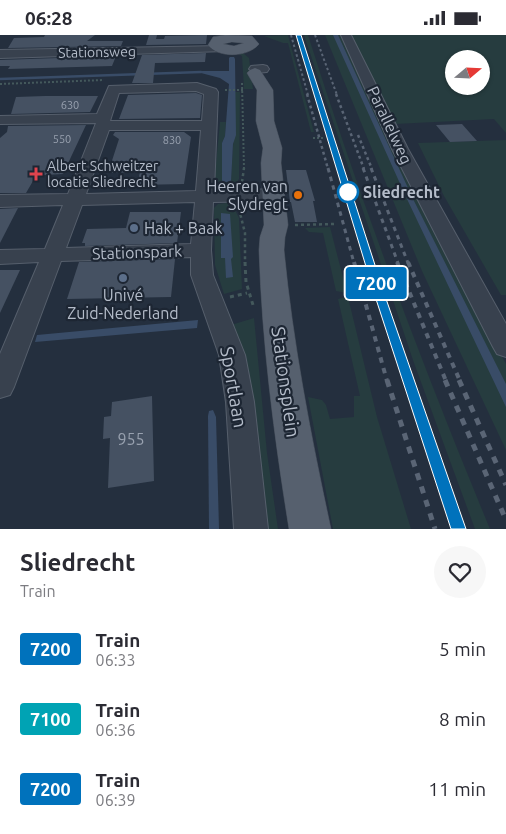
<!DOCTYPE html>
<html lang="en">
<head>
<meta charset="utf-8">
<style>
	:root { --surface:#fff; --page:#f7f7f7; --text:#2b2b33; --muted:#7c7c81 }
	body { margin:0; font-family:Ubuntu,sans-serif; background:var(--page); color:var(--text); height:100vh; display:flex; flex-direction:column; font-size:19px; white-space:nowrap }
	* { box-sizing:border-box; margin:0 }
	p { font-size:16px; color:var(--muted) }
	.icon { flex:none; width:28px; height:28px; fill:none; stroke:currentColor; stroke-width:2; stroke-linecap:round; stroke-linejoin:round }
	.map { position:relative; height:494px; overflow:hidden }
	.sheet { display:flex; flex-direction:column; background:var(--surface); flex:1 }
	.sheet>* { flex:none }
	.badge { padding:0 10px; border-radius:4px; font-size:18px; line-height:32px }
	.needle { width:32px; rotate:71deg }
	.buttons { position:absolute; left:445px; top:15px; display:grid; gap:10px }
	.buttons a { display:grid; place-items:center; width:45px; height:45px; border-radius:50%; background:var(--surface); box-shadow:0 1px 4px #0004; font-size:25px }
	.map>.badge { position:absolute; translate:-50% -50%; box-shadow:0 0 0 2px #fff }
	.round { display:grid; place-items:center; flex:none; width:52px; height:52px; border-radius:26px; background:var(--page) }
	.summary { display:flex; align-items:center; justify-content:space-between; height:85px; padding:0 20px }
	h1 { font-size:24px; font-weight:600; line-height:38px }
	ul { padding:0; list-style:none }
	li { display:flex; align-items:center; gap:15px; height:70px; padding:0 20px }
	li div { flex:1 }
	li b { display:block; font-size:19px }
	li em { font-style:normal }
	li .badge { min-width:55px; font-weight:700; text-align:center }
	.status { display:flex; justify-content:space-between; align-items:center; height:35px; padding:0 25px; background:var(--surface); direction:ltr }
	.status svg { height:14px; fill:currentColor }
	.map>svg:first-child { display:block }
	.green { fill:#263c3f; fill-rule:evenodd }
	.water { fill:#394c67 }
	.lines { fill:none; stroke-linecap:round; stroke-linejoin:round }
	.stream { stroke:#394c67; stroke-width:2.5 }
	.building { fill:#455162 }
	.minor-casing { stroke:#565f6c; stroke-width:2 }
	.major-casing { stroke:#414a57; stroke-width:1 }
	.path-far2 { stroke:#44595c; stroke-width:2; stroke-dasharray:2 2; stroke-linecap:butt }
	.path-far1 { stroke:#44595c; stroke-width:2.5; stroke-dasharray:3 3; stroke-linecap:butt }
	.path { stroke:#44595c; stroke-width:3; stroke-dasharray:4 4; stroke-linecap:butt }
	.minor { fill:#38414e; fill-rule:evenodd }
	.major { fill:#56606e; fill-rule:evenodd }
	.rail-far4 { stroke:#5a6575; stroke-width:2; stroke-dasharray:2.5 2.5; stroke-linecap:butt }
	.rail-far3 { stroke:#5a6575; stroke-width:2.5; stroke-dasharray:3 3; stroke-linecap:butt }
	.rail-far2 { stroke:#5a6575; stroke-width:3; stroke-dasharray:4.5 4.5; stroke-linecap:butt }
	.rail-far1 { stroke:#5a6575; stroke-width:4; stroke-dasharray:5.5 5.5; stroke-linecap:butt }
	.rail { stroke:#5a6575; stroke-width:5; stroke-dasharray:7 7; stroke-linecap:butt }
	.line { fill:#0072bc; stroke:#fff }
	.health-dot { fill:#e0444e; stroke:#1d2633; stroke-width:2 }
	.stop-dot { fill:#fff; stroke:#0072bc; stroke-width:2.5 }
	.food-dot { fill:#e8710a; stroke:#1d2633; stroke-width:2 }
	.service-dot { fill:#5c6f8a; stroke:#1d2633; stroke-width:2 }
	.labels { text-anchor:middle; dominant-baseline:central; stroke-width:4.5; stroke-linejoin:round; paint-order:stroke }
	.far-number-label { font-size:11px; fill:#98a1af }
	.far-street-label { font-size:14px; fill:#b4bcc9; stroke:#1d2633 }
	.far-poi-label { font-size:14px; fill:#b4bcc9; stroke:#1d2633; text-anchor:start }
	.street-label { font-size:16px; fill:#b4bcc9; stroke:#1d2633 }
	.poi-label { font-size:16px; fill:#b4bcc9; stroke:#1d2633; text-anchor:end }
	.stop-label { font-size:16px; font-weight:bold; fill:#b4bcc9; stroke:#1d2633; text-anchor:start }
	.near-number-label { font-size:16px; fill:#98a1af }
	.near-street-label { font-size:19px; fill:#b4bcc9; stroke:#1d2633 }
</style>
</head>
<body>
<div class="status"><b>06:28</b><svg viewBox="0 0 49 12"><path d="M0 12V9h3v3zM5 12V6h3v6zM10 12V3h3v9zM15 12V0h3v12zM26 1h20v11H26zM47 4h2v5h-2z"/></svg></div>
<div class="map">
<svg width="506" height="494" viewBox="0 0 506 494">
	<rect width="100%" height="100%" fill="#242f3e"/>
	<g class="green">
		<path d="M288 0 314 97H311L288 8H283L264 1Z"/>
		<path d="M304 0H308C361 168 423 332 490 494H475L414 328Z"/>
		<path d="M325 0H342L455 233 506 329V415L422 236Z"/>
		<path d="M350 0H506V98L494 84 395 89ZM454 24H481V51H454Z"/>
		<path d="M235 17 243 18 249 23 253 54H244L242 21Z"/>
		<path d="M235 57H240L239 144 233 155 223 156 214 150 220 87H226L225 101 222 108V147L231 146C232 116 236 87 235 57Z"/>
		<path d="M506 105V260H501L444 161 418 108Z"/>
		<path d="M227 168 232 169 239 183 242 254 224 259 215 230 214 173 218 169Z"/>
		<path d="M330 192 347 258 336 256 323 198 309 197 305 193Z"/>
		<path d="M348 262 377 382 411 494H333L308 362 322 365 326 370 330 384 354 382V361H360L338 264Z"/>
		<path d="M254 283 267 418 278 494H264L252 358 247 330 231 290Z"/>
	</g>
	<g class="water">
		<path d="M333 0H338L413 164 506 349V372L407 164Z"/>
		<path d="M230 22H234L235 24 236 100 233 109 231 147H222V108L225 101 229 49 220 43 201 38 202 36H229V23Z"/>
		<path d="M221 178 230 179 233 222 231 224 233 242 226 243 225 223H221Z"/>
		<path d="M198 285 197 293 35 307 37 300Z"/>
		<path d="M213 375 216 382 219 494H209L208 381 209 376Z"/>
	</g>
	<g class="lines">
		<path class="stream" d="M0 44 201 37"/>
	</g>
	<g class="building">
		<path d="M45 0H95L87 6H123L121 11 8 13 14 3 44 2Z"/>
		<path d="M149 0H157L156 4H164L165 1 207 0 206 9 146 10Z"/>
		<path d="M206 18 205 27 155 28 153 48H132L142 20Z"/>
		<path d="M116 21 112 31 8 34 10 31H0V25Z"/>
		<path d="M196 58 202 60 200 83 119 84 128 60Z"/>
		<path d="M45 61H98L90 77 11 79 16 62Z"/>
		<path d="M462 89 477 106 450 107 436 90Z"/>
		<path d="M86 90 63 139 44 140 33 146 26 158H0V103L7 97 8 91Z"/>
		<path d="M115 97H184L191 102 184 149 137 150 140 137 108 138 119 104 113 100Z"/>
		<path d="M286 135H306L315 166H313L317 187H295L291 167H290Z"/>
		<path d="M18 173 0 208V174Z"/>
		<path d="M130 177H181L177 208 85 211V208H82L87 194 126 193Z"/>
		<path d="M175 224 171 262 67 264 79 227Z"/>
		<path d="M0 235H20L0 278Z"/>
		<path d="M152 361 154 446 108 453 110 403 103 404 104 382 111 381 112 367Z"/>
	</g>
	<g class="lines">
		<defs>
			<g id="minor">
				<path d="M341 0H351L408 114 506 289V322L497 319 493 312 392 114Z"/>
				<path d="M222 11 228 14 226 16 0 23V15Z"/>
				<path d="M263 30 267 31 269 34 267 37 255 38 249 34 251 31Z"/>
				<path d="M197 48 216 54 218 57 214 156 274 154 281 156 283 160 281 164 274 166 213 167 211 215 213 240 245 320 254 367 268 494H234L226 367 219 320 191 240V222L61 226 14 352 10 360 0 363V319L39 227 0 229V215L45 214 63 170 0 172V160L68 159 96 88 0 89V81L97 79 109 51ZM196 56 204 59 202 86H110L119 58ZM109 95H201L196 156 86 159ZM195 167 191 209 66 213 82 170Z"/>
			</g>
			<g id="major">
				<path d="M225 0 252 1 259 9C249 22 219 24 208 10L213 2ZM232 7 243 8H244L234 11 223 9Z"/>
				<path d="M255 33 260 35 273 55 274 86 282 113 281 128 288 190 285 202 284 215C293 309 311 401 331 494H289C274 401 262 309 259 215L260 202 264 190 261 128 263 113 256 86 257 55 247 38 250 35Z"/>
			</g>
		</defs>
		<use href="#minor" class="minor-casing"/>
		<use href="#major" class="major-casing"/>
		<g class="path-far2">
			<path d="M242 48 244 134"/>
			<path d="M0 49 104 45"/>
			<path d="M225 55H244"/>
			<path d="M313 103H325"/>
		</g>
		<g class="path-far1">
			<path d="M242 147 244 133"/>
			<path d="M239 174 245 198V228"/>
			<path d="M295 190 335 189"/>
		</g>
		<g class="path">
			<path d="M245 227 246 247 253 270"/>
			<path d="M230 262 247 258"/>
		</g>
		<use href="#minor" class="minor"/>
		<use href="#major" class="major"/>
		<g class="rail-far4">
			<path d="M291 0 308 60"/>
			<path d="M299 0 317 60"/>
			<path d="M315 0 337 60"/>
		</g>
		<g class="rail-far3">
			<path d="M307 59 328 134"/>
			<path d="M317 59 340 134"/>
			<path d="M336 59 364 134"/>
			<path d="M358 100 372 134"/>
		</g>
		<g class="rail-far2">
			<path d="M328 133 354 228"/>
			<path d="M340 133 369 228"/>
			<path d="M363 133 398 228"/>
			<path d="M371 133 408 228"/>
		</g>
		<g class="rail-far1">
			<path d="M354 227 387 346"/>
			<path d="M369 227 408 346"/>
			<path d="M397 227 446 346"/>
			<path d="M408 227 460 346"/>
		</g>
		<g class="rail">
			<path d="M387 345 435 494"/>
			<path d="M408 345 458 494"/>
			<path d="M445 345 506 485"/>
			<path d="M459 345 506 450"/>
		</g>
	</g>
	<path class="line" d="M296 0H301L384 258 466 494H451L374 258Z"/>
	<path class="health-dot" d="M33.5 131.5h5v5h5v5h-5v5h-5v-5h-5v-5h5z"/>
	<circle class="stop-dot" cx="348" cy="157" r="10"/>
	<circle class="food-dot" cx="298" cy="160" r="5"/>
	<g class="service-dot">
		<circle cx="134" cy="193" r="5"/>
		<circle cx="123" cy="243" r="5"/>
	</g>
	<g class="labels">
		<g class="far-number-label">
			<text x="70" y="70">630</text>
			<text x="62" y="104">550</text>
			<text x="172" y="105">830</text>
		</g>
		<g class="far-street-label">
			<text transform="translate(97 17) rotate(-1)">Stationsweg</text>
		</g>
		<g class="far-poi-label">
			<text x="47" y="131">Albert Schweitzer<tspan x="47" dy="16">locatie Sliedrecht</tspan></text>
		</g>
		<g class="street-label">
			<text transform="translate(390 90) rotate(65)">Parallelweg</text>
			<text transform="translate(137 217) rotate(-2)">Stationspark</text>
		</g>
		<g class="poi-label">
			<text x="288" y="151">Heeren van<tspan x="288" dy="18">Slydregt</tspan></text>
			<text x="144" y="193" text-anchor="start">Hak + Baak</text>
			<text x="123" y="260" text-anchor="middle">Univé<tspan x="123" dy="18">Zuid-Nederland</tspan></text>
		</g>
		<g class="stop-label">
			<text x="363" y="157">Sliedrecht</text>
		</g>
		<g class="near-number-label">
			<text x="131" y="404">955</text>
		</g>
		<g class="near-street-label">
			<text transform="translate(286 347) rotate(82)">Stationsplein</text>
			<text transform="translate(234 352) rotate(80)">Sportlaan</text>
		</g>
	</g>
</svg>
<div class="buttons">
<a><svg class="needle" viewBox="-14 -14 28 28"><path d="M0-13l5 13h-10z" fill="#e53935"/><path d="M0 13l5-13h-10z" fill="#7c7c81"/></svg></a>
</div>
<b class="badge" style="left:376px;top:248px;background:#0072bc;color:#fff">7200</b>
</div>
<section class="sheet">
<div class="summary"><div><h1>Sliedrecht</h1><p>Train</p></div><a class="round"><svg class="icon" aria-label="heart" viewBox="0 0 24 24"><path d="M12 20l-8-8c-3-5 5-10 8-4 3-6 11-1 8 4z"/></svg></a></div>
<ul>
<li><span class="badge" style="background:#0072bc;color:#fff">7200</span><div><b>Train</b><p>06:33</p></div><em>5 min</em></li>
<li><span class="badge" style="background:#00a3b4;color:#fff">7100</span><div><b>Train</b><p>06:36</p></div><em>8 min</em></li>
<li><span class="badge" style="background:#0072bc;color:#fff">7200</span><div><b>Train</b><p>06:39</p></div><em>11 min</em></li>
</ul>
</section>
</body>
</html>
